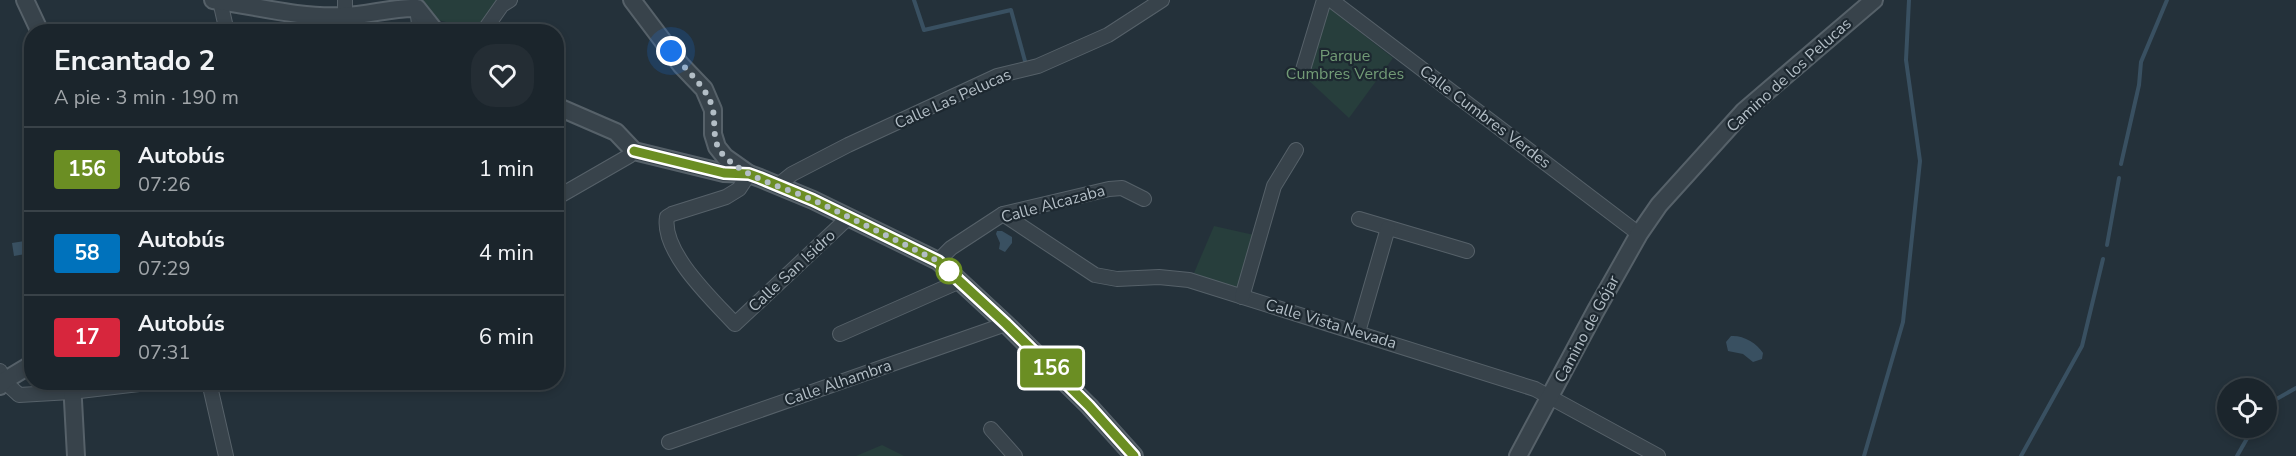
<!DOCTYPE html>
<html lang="es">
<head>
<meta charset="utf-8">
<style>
	:root { --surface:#1b252c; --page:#242d34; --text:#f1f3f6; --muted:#a0a5a9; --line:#394248 }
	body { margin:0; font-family:"Nunito Sans",sans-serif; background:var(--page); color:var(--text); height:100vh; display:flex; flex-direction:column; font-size:22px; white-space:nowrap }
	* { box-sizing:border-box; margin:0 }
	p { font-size:20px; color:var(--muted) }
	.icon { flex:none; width:33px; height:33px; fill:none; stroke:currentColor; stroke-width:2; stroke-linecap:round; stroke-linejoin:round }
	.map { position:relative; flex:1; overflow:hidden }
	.sheet { position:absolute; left:24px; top:24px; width:540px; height:366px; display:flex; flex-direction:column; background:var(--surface); border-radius:24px; box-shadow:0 3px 9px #0003,0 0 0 2px var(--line) }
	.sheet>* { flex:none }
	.badge { padding:0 12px; border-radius:4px; font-size:21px; line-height:39px }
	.controls { position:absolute; left:2217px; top:378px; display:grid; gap:12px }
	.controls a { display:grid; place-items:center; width:60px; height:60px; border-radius:50%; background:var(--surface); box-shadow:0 3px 9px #0003,0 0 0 2px var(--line); font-size:30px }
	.you { position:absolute; width:30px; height:30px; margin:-15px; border:4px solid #fff; border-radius:50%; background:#1a73e8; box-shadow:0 0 0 9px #1a73e833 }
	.map>.badge { position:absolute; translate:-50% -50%; box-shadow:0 0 0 3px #fff }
	.round { display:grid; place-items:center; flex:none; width:63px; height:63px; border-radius:24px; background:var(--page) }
	.summary { display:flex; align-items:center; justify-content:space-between; height:102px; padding:0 30px }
	h1 { font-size:28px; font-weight:700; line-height:45px }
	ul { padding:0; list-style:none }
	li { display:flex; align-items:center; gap:18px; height:84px; padding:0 30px; border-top:2px solid var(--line) }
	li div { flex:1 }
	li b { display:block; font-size:22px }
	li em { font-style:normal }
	li .badge { min-width:66px; font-weight:700; text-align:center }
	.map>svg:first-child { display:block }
	.green { fill:#273e3c }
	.water { fill:#395061 }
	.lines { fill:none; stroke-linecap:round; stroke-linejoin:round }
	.stream { stroke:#395061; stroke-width:4 }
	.minor-casing { stroke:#566169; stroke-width:16 }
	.tertiary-casing { stroke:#566169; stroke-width:20 }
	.minor { stroke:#38434b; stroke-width:14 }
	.tertiary { stroke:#38434b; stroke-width:16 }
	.line-casing { stroke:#fff; stroke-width:14 }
	.line { stroke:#6b8e23; stroke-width:9 }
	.walk { stroke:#b3bec6; stroke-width:6; stroke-dasharray:0 10.8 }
	.stop-dot { fill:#fff; stroke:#6b8e23; stroke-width:3 }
	.labels { text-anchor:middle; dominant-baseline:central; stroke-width:4.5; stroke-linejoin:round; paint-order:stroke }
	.park-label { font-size:16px; fill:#729b76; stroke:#1d2830 }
	.street-label { font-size:16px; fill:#b3bec6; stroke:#1d2830 }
</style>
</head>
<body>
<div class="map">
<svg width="2296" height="456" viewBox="0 0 2296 456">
	<rect width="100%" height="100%" fill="#24313a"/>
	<g class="green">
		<path d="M420 0H500L477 30 438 20 420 5Z"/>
		<path d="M1328 7 1393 58 1349 118 1306 78Z"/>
		<path d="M1214 226 1254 235 1239 290 1194 273Z"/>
		<path d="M882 445 904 456H856Z"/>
	</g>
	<g class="water">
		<path d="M997 231H1002L1012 237V243L1005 252 999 249 1000 243 996 234Z"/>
		<path d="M31 240V253L14 256 12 243Z"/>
		<path d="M1731 336C1743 335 1757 343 1763 353L1762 359 1753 362 1743 354 1728 351 1726 342Z"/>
	</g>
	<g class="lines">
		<g class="stream">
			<path d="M914 0 924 30 1011 10 1025 61"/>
			<path d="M2121 164 2139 85 2141 62 2167 0"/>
			<path d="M2107 245 2119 178"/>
			<path d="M2266 405 2296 388"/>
			<path d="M1864 456 1903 322 1920 161 1906 60 1909 0"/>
			<path d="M2021 456 2082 346 2103 259"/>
			<path d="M2237 456 2253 428"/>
		</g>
		<defs>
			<g id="minor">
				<path d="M345 0V16"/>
				<path d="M1331 0 1639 234"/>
				<path d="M220 1 227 32"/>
				<path d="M417 8 420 32"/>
				<path d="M483 32 502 5 510 0"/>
				<path d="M1302 73 1324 0"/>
				<path d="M749 174 739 189 726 197 672 214 667 217C661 252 713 300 735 324L849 217"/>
				<path d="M777 186 792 174 848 145 997 76 1038 66 1108 35 1162 0"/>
				<path d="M556 198 629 156 634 151"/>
				<path d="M1003 214 1095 275 1117 279 1159 277 1189 280 1535 389 1658 456"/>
				<path d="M1359 219 1467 251"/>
				<path d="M938 261 951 248 1003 214 1109 189 1122 188 1144 199"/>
				<path d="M1242 297 1274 186 1296 150"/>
				<path d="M1358 332 1388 228"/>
				<path d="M840 334 960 281"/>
				<path d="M0 371 4 381 19 395 71 392 156 382"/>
				<path d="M209 382 226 456"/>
				<path d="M991 429 1015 456"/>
				<path d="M669 442 1006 324"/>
			</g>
			<g id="tertiary">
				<path d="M25 0 40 32"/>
				<path d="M213 0C256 6 298 18 342 16 368 16 391 7 417 8L436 32"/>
				<path d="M632 0 681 65 704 89 713 110V134L717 147 725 157 749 174"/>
				<path d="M556 106 616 132 634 151 724 173 749 174 760 178 813 200 938 261 1006 324 1089 406 1134 456"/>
				<path d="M72 382 76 456"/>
				<path d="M0 386 4 381 32 364"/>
				<path d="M1518 456 1595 312 1639 234 1659 205 1744 111 1874 0"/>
			</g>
		</defs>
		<use href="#minor" class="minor-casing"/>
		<use href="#tertiary" class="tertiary-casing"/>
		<use href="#minor" class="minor"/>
		<use href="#tertiary" class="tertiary"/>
	</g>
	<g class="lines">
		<defs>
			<path id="line" d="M634 151 724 173 749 174 760 178 813 200 938 261 1006 324 1089 406 1134 456"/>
		</defs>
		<use href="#line" class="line-casing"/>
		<use href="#line" class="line"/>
		<path class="walk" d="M671 51C685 70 708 87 713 110 716 128 711 143 725 157 749 180 785 187 815 201 856 220 897 241 938 261L949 271"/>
	</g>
	<circle class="stop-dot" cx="949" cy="271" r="12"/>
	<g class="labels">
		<g class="park-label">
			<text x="1345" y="56">Parque<tspan x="1345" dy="18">Cumbres Verdes</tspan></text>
		</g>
		<g class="street-label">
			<text transform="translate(1789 75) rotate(-42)">Camino de los Pelucas</text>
			<text transform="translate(953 99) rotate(-24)">Calle Las Pelucas</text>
			<text transform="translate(1485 117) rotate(37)">Calle Cumbres Verdes</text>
			<text transform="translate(1053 204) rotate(-15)">Calle Alcazaba</text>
			<text transform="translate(792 271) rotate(-43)">Calle San Isidro</text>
			<text transform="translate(1331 324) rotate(17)">Calle Vista Nevada</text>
			<text transform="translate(1587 329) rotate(-62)">Camino de Gójar</text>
			<text transform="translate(838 383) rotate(-19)">Calle Alhambra</text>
		</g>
	</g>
</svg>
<div class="controls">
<a><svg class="icon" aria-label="locate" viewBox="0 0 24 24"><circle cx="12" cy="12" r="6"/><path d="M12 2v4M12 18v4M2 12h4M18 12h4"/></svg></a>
</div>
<div class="you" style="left:671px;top:51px"></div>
<b class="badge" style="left:1051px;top:368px;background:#6b8e23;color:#fff">156</b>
<section class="sheet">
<div class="summary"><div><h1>Encantado 2</h1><p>A pie · 3 min · 190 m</p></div><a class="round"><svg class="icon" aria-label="heart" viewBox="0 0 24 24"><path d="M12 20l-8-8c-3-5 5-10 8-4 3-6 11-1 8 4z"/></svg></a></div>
<ul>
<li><span class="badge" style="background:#6b8e23;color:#fff">156</span><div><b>Autobús</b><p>07:26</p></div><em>1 min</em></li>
<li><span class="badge" style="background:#0072bc;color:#fff">58</span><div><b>Autobús</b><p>07:29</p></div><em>4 min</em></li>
<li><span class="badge" style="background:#d7263d;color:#fff">17</span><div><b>Autobús</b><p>07:31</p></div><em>6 min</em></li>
</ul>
</section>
</div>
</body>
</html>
